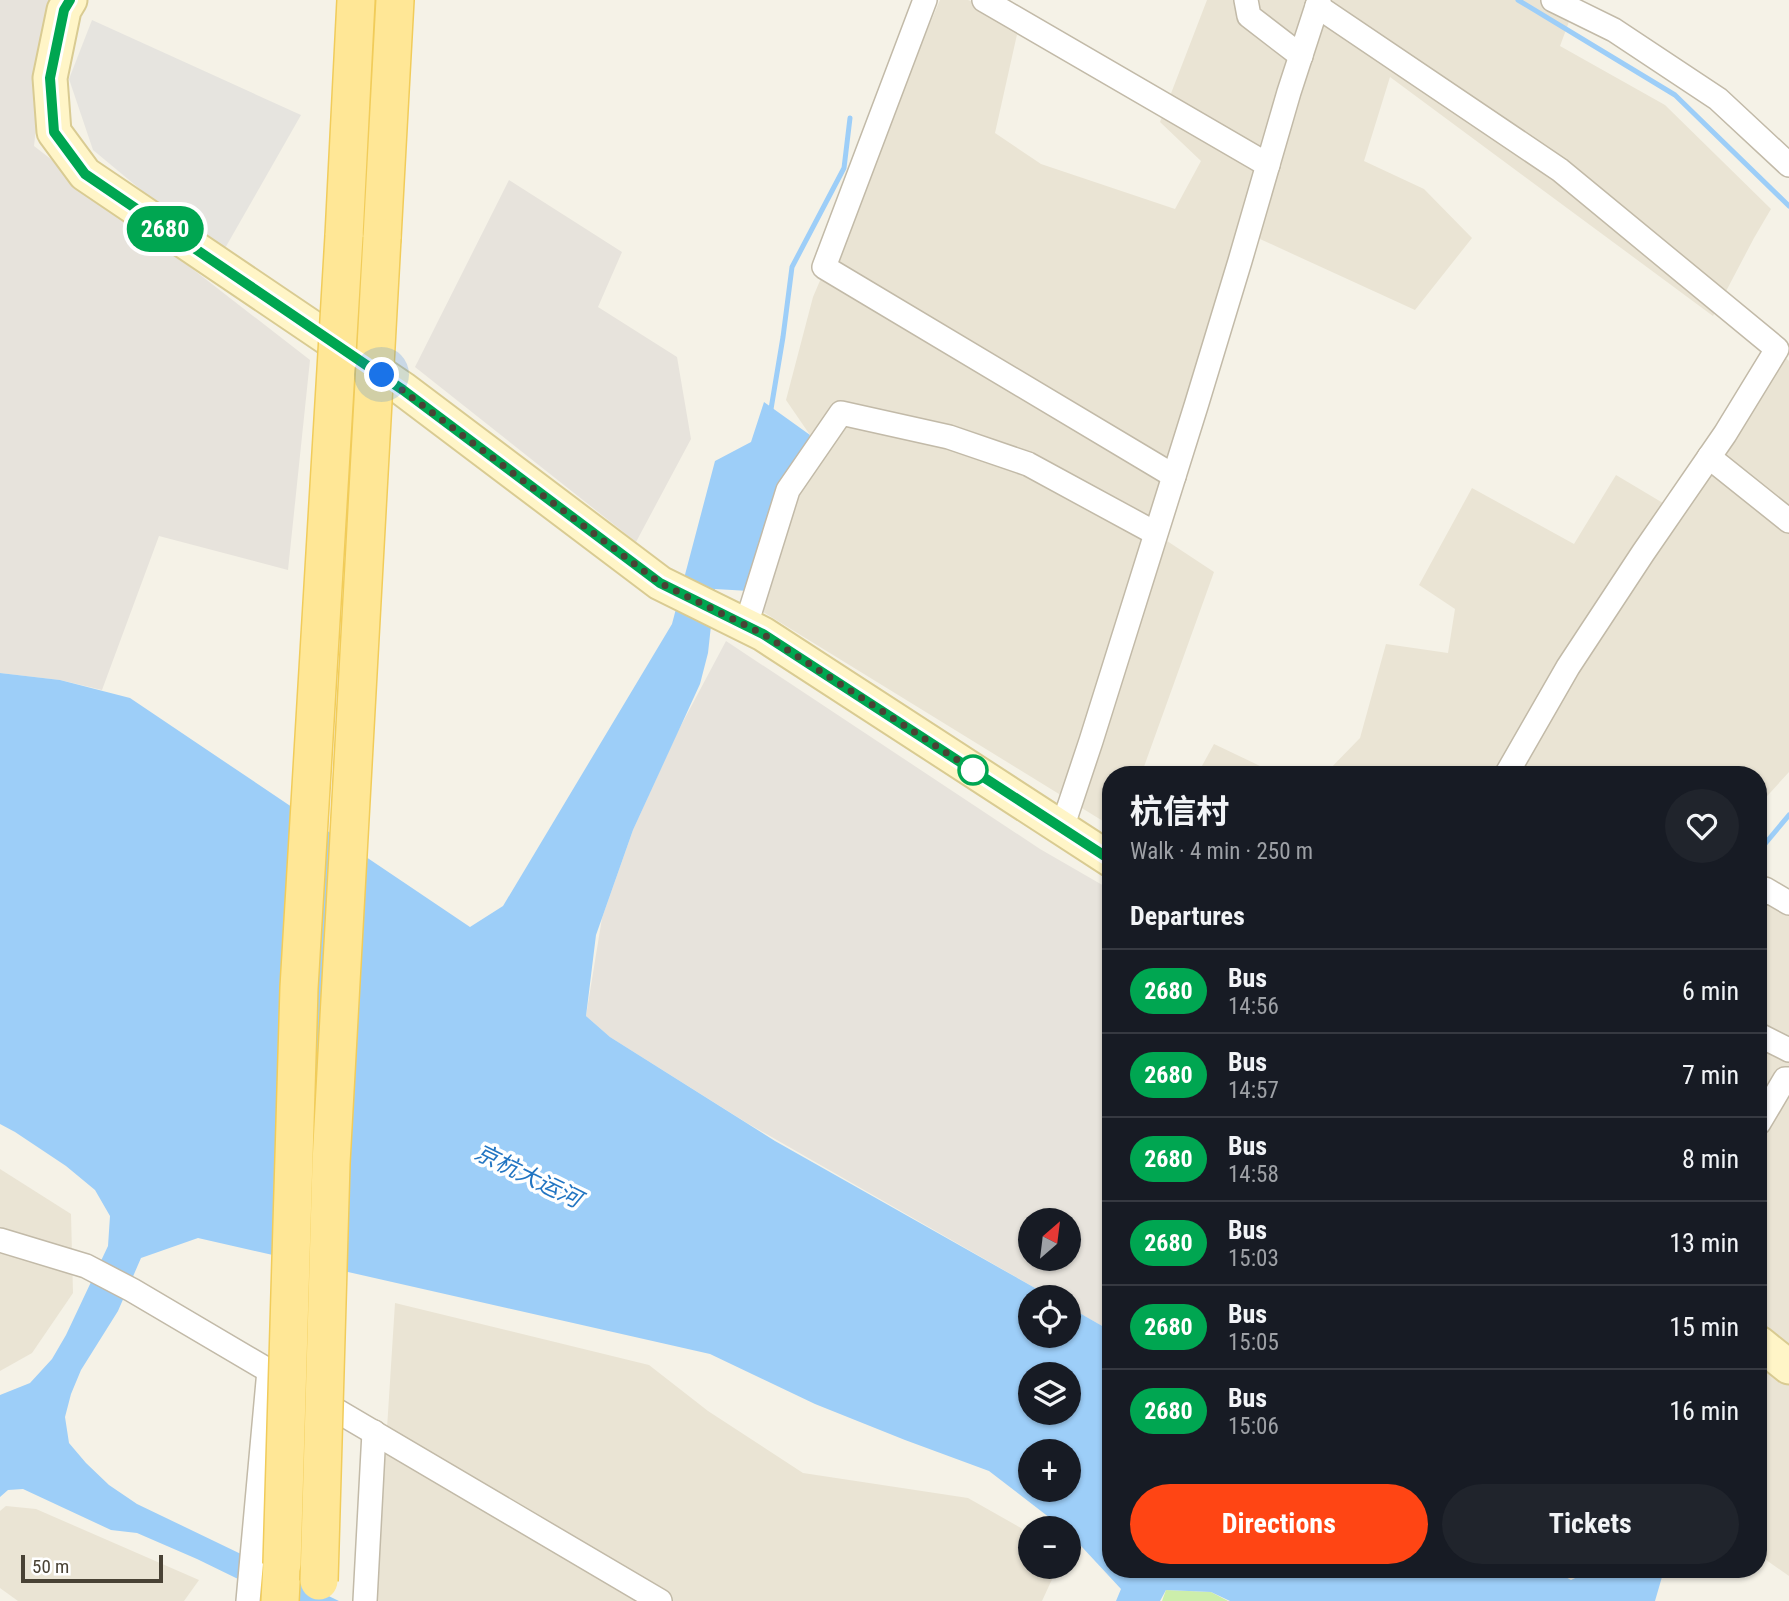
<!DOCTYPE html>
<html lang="en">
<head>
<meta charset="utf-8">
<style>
	:root { --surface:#171b24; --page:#20242c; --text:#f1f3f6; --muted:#9ea1a6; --line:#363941; --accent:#ff4514 }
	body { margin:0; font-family:"Roboto Condensed","Noto Sans SC",sans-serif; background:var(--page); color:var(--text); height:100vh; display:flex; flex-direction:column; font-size:26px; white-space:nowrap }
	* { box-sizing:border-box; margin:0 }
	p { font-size:23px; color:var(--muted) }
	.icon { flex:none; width:38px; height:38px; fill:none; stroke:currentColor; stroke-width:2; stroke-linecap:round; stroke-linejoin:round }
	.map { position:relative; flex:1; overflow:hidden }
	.panel { position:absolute; left:1102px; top:766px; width:665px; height:812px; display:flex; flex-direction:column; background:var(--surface); border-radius:28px; box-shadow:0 2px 5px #0004 }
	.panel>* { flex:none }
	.badge { padding:0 14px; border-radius:23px; font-size:24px; line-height:46px }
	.needle { width:46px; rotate:28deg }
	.controls { position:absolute; left:1018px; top:1208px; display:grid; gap:14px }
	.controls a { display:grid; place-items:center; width:63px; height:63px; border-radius:50%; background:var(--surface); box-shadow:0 2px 5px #0004; font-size:35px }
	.scale { position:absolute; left:21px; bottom:18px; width:142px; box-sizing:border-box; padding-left:7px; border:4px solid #494235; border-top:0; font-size:19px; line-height:24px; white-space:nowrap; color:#494235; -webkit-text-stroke:5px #fff; paint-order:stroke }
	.you { position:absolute; width:35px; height:35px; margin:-18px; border:5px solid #fff; border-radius:50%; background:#1a73e8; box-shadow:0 0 0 10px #1a73e833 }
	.map>.badge { position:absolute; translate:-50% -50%; box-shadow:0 0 0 4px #fff }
	h2 { padding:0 28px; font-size:26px; line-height:63px }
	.round { display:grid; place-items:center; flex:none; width:74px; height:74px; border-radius:37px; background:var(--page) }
	.summary { display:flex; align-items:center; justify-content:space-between; height:119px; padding:0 28px }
	h1 { font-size:33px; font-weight:700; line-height:52px }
	.primary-button { display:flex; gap:14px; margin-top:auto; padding:14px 28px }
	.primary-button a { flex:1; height:80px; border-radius:42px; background:var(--accent); color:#fff; font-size:28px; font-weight:700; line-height:80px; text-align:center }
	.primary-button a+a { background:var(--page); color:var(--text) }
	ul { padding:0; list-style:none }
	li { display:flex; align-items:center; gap:21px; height:84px; padding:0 28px; border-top:2px solid var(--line) }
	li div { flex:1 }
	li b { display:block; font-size:26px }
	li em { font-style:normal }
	li .badge { min-width:77px; font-weight:700; text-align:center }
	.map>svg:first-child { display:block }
	.residential { fill:#eae4d4 }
	.industrial { fill:#e7e3dc; fill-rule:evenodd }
	.green { fill:#cceeab }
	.parking { fill:#e6e4df }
	.water { fill:#9dcef8; fill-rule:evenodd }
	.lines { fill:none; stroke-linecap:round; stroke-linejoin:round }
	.stream { stroke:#9dcef8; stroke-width:5 }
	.street-casing { stroke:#c2baa8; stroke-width:26 }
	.secondary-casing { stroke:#d9cb92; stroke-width:37 }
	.primary-casing { stroke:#f1cc5a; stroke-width:40 }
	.street { stroke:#fff; stroke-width:23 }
	.secondary { stroke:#fff5c7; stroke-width:33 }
	.primary { stroke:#ffe796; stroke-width:37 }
	.primary-bridge-casing { stroke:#f1cc5a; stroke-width:40; stroke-linecap:butt }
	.primary-bridge { stroke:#ffe796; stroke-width:37 }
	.line-casing { stroke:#fff; stroke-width:16 }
	.line { stroke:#00a651; stroke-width:10 }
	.walk { stroke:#494235; stroke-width:7; stroke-dasharray:0 12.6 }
	.stop-dot { fill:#fff; stroke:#00a651; stroke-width:3.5 }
	.labels { text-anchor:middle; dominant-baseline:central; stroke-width:7; stroke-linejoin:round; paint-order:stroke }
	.water-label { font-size:23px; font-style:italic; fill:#2275c2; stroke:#fff }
</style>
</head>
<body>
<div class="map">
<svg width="1789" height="1601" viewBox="0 0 1789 1601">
	<rect width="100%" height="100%" fill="#f5f2e7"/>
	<g class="residential">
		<path d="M940 0H968L1020 21 995 133 1041 164 1175 209 1201 161 1160 122 1207 0H1577L1560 46 1665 105 1771 209 1754 238 1713 316 1390 77 1364 161 1424 189 1472 238 1415 310 1249 234 1155 533 1214 572 1141 775H1111V826L752 605 810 435 786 400 813 297Z"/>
		<path d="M1777 349 1789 361V772L1759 805V775H1324L1360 738 1386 644 1448 653 1455 609 1419 585 1472 488 1574 544 1616 475 1673 509Z"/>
		<path d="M1214 744 1279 775H1197Z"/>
		<path d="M1759 892 1789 906V1576L1759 1555Z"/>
		<path d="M0 1169 71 1214 73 1293 32 1353 0 1371Z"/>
		<path d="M395 1303 649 1365 708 1411 803 1473 968 1498 1021 1528 1031 1542V1566H1048L1054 1575 1042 1601H376Z"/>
		<path d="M6 1506 36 1509 199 1580 184 1601H18L0 1588V1511Z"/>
	</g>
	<g class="industrial">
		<path d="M0 0H50L34 146 310 360 288 570 159 536 102 690 60 680 0 673Z"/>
		<path d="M509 180 622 252 598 307 677 357 691 439 636 542 415 367Z"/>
		<path d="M726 641 1040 849 1111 890V1331L1069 1307V1297H1051L747 1123 610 1037 586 1016 602 918 633 830 677 733ZM1031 1220H1069V1258H1031Z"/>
	</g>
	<path class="green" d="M1166 1590 1211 1592 1228 1601H1162Z"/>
	<path class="parking" d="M92 20 301 115 224 250 158 204 93 150 69 79Z"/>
	<path class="water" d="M764 402 810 435 749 591 715 589 708 653 700 684 633 830 596 935 586 1016 610 1037 775 1141 1051 1297H1031V1335H1069V1307L1111 1331V1570H1553L1571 1580 1592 1570H1664L1655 1601H1230L1211 1592 1166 1590 1160 1601H1116L1121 1589 1069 1533V1528H1063L989 1471 905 1440 815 1404 710 1354 198 1238 141 1258 118 1311 81 1370 71 1394 65 1417 69 1443 86 1463 109 1485 137 1504 339 1601H283L197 1559 137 1533 111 1530 23 1489 8 1490 0 1497V1395L30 1383 52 1359 66 1335 108 1246 110 1216 95 1190 66 1166 15 1132 0 1124V673L60 680 130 698 470 927 503 906 672 624 715 461 751 442ZM1031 1374H1069V1412H1031ZM1031 1451H1069V1489H1031Z"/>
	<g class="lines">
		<g class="stream">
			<path d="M1518 0 1675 95 1789 206"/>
			<path d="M770 415 783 337 792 267 844 168 850 118"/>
			<path d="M1759 851 1789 815"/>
		</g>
		<defs>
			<g id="street">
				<path d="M925 0 824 267 1174 476"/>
				<path d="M984 0 1268 165"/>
				<path d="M1246 0 1249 16 1301 56"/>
				<path d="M1553 0 1614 30 1718 99 1789 165"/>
				<path d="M1317 6 1560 170 1777 349 1725 434 1643 553 1568 667 1506 775"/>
				<path d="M1709 457 1789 521"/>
				<path d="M746 625 788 490 841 413 949 437 1028 464 1155 533"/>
				<path d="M1062 828 1091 741 1196 406 1240 261 1289 92 1319 0"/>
				<path d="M1759 896 1765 889 1789 903"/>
				<path d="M1759 1035 1789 1050"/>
				<path d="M1759 1123 1785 1079H1789"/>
				<path d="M0 1240 86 1266 132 1290 660 1601"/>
				<path d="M248 1601 269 1370"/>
				<path d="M365 1601 374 1432"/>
			</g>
			<g id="secondary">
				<path d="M70 0 64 10 50 78 54 132 85 174 403 389 660 583 763 634 1111 860"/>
				<path d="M1759 1343 1789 1367"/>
			</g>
			<g id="primary">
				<path d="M344 236 356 0"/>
				<path d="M382 238 395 0"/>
				<path d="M280 1601 282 1564"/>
			</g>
		</defs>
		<use href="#street" class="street-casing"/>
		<use href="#secondary" class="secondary-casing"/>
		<use href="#primary" class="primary-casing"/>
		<use href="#street" class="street"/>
		<use href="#secondary" class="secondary"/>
		<use href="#primary" class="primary"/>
		<defs>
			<g id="primary-bridge">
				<path d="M282 1564 299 988 344 236"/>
				<path d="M319 1581 331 1163 382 238"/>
			</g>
		</defs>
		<use href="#primary-bridge" class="primary-bridge-casing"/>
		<use href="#primary-bridge" class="primary-bridge"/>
	</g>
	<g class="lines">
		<defs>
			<path id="line" d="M70 0 64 10 50 78 54 132 85 174 403 390 660 583 763 634 1111 860"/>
		</defs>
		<use href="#line" class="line-casing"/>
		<use href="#line" class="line"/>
		<path class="walk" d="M382 375 660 583 763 634 973 770"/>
	</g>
	<circle class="stop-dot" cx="973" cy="770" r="14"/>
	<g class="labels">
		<g class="water-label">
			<text transform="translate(528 1176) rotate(26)">京杭大运河</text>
		</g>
	</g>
</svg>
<div class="controls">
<a><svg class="needle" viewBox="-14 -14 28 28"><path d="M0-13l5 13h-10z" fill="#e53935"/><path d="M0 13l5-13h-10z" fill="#9ea1a6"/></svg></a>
<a><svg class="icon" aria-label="locate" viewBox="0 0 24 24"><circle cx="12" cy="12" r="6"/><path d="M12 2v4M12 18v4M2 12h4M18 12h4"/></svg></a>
<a><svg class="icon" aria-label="layers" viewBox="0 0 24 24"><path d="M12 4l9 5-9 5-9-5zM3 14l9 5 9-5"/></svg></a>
<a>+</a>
<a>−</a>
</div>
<div class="scale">50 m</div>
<div class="you" style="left:382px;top:375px"></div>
<b class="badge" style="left:165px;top:229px;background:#00a651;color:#fff">2680</b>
<section class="panel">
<div class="summary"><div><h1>杭信村</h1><p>Walk · 4 min · 250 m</p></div><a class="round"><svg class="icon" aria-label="heart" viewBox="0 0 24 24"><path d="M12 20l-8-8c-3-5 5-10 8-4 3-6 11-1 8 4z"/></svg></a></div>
<h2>Departures</h2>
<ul>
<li><span class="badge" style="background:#00a651;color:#fff">2680</span><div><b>Bus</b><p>14:56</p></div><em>6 min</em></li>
<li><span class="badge" style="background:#00a651;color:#fff">2680</span><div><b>Bus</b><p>14:57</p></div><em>7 min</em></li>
<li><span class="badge" style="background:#00a651;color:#fff">2680</span><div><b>Bus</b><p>14:58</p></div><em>8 min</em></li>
<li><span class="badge" style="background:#00a651;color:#fff">2680</span><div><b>Bus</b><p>15:03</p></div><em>13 min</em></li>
<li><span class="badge" style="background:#00a651;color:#fff">2680</span><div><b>Bus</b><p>15:05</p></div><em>15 min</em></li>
<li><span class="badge" style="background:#00a651;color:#fff">2680</span><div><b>Bus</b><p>15:06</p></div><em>16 min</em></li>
</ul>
<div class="primary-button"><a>Directions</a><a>Tickets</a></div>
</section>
</div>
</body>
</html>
